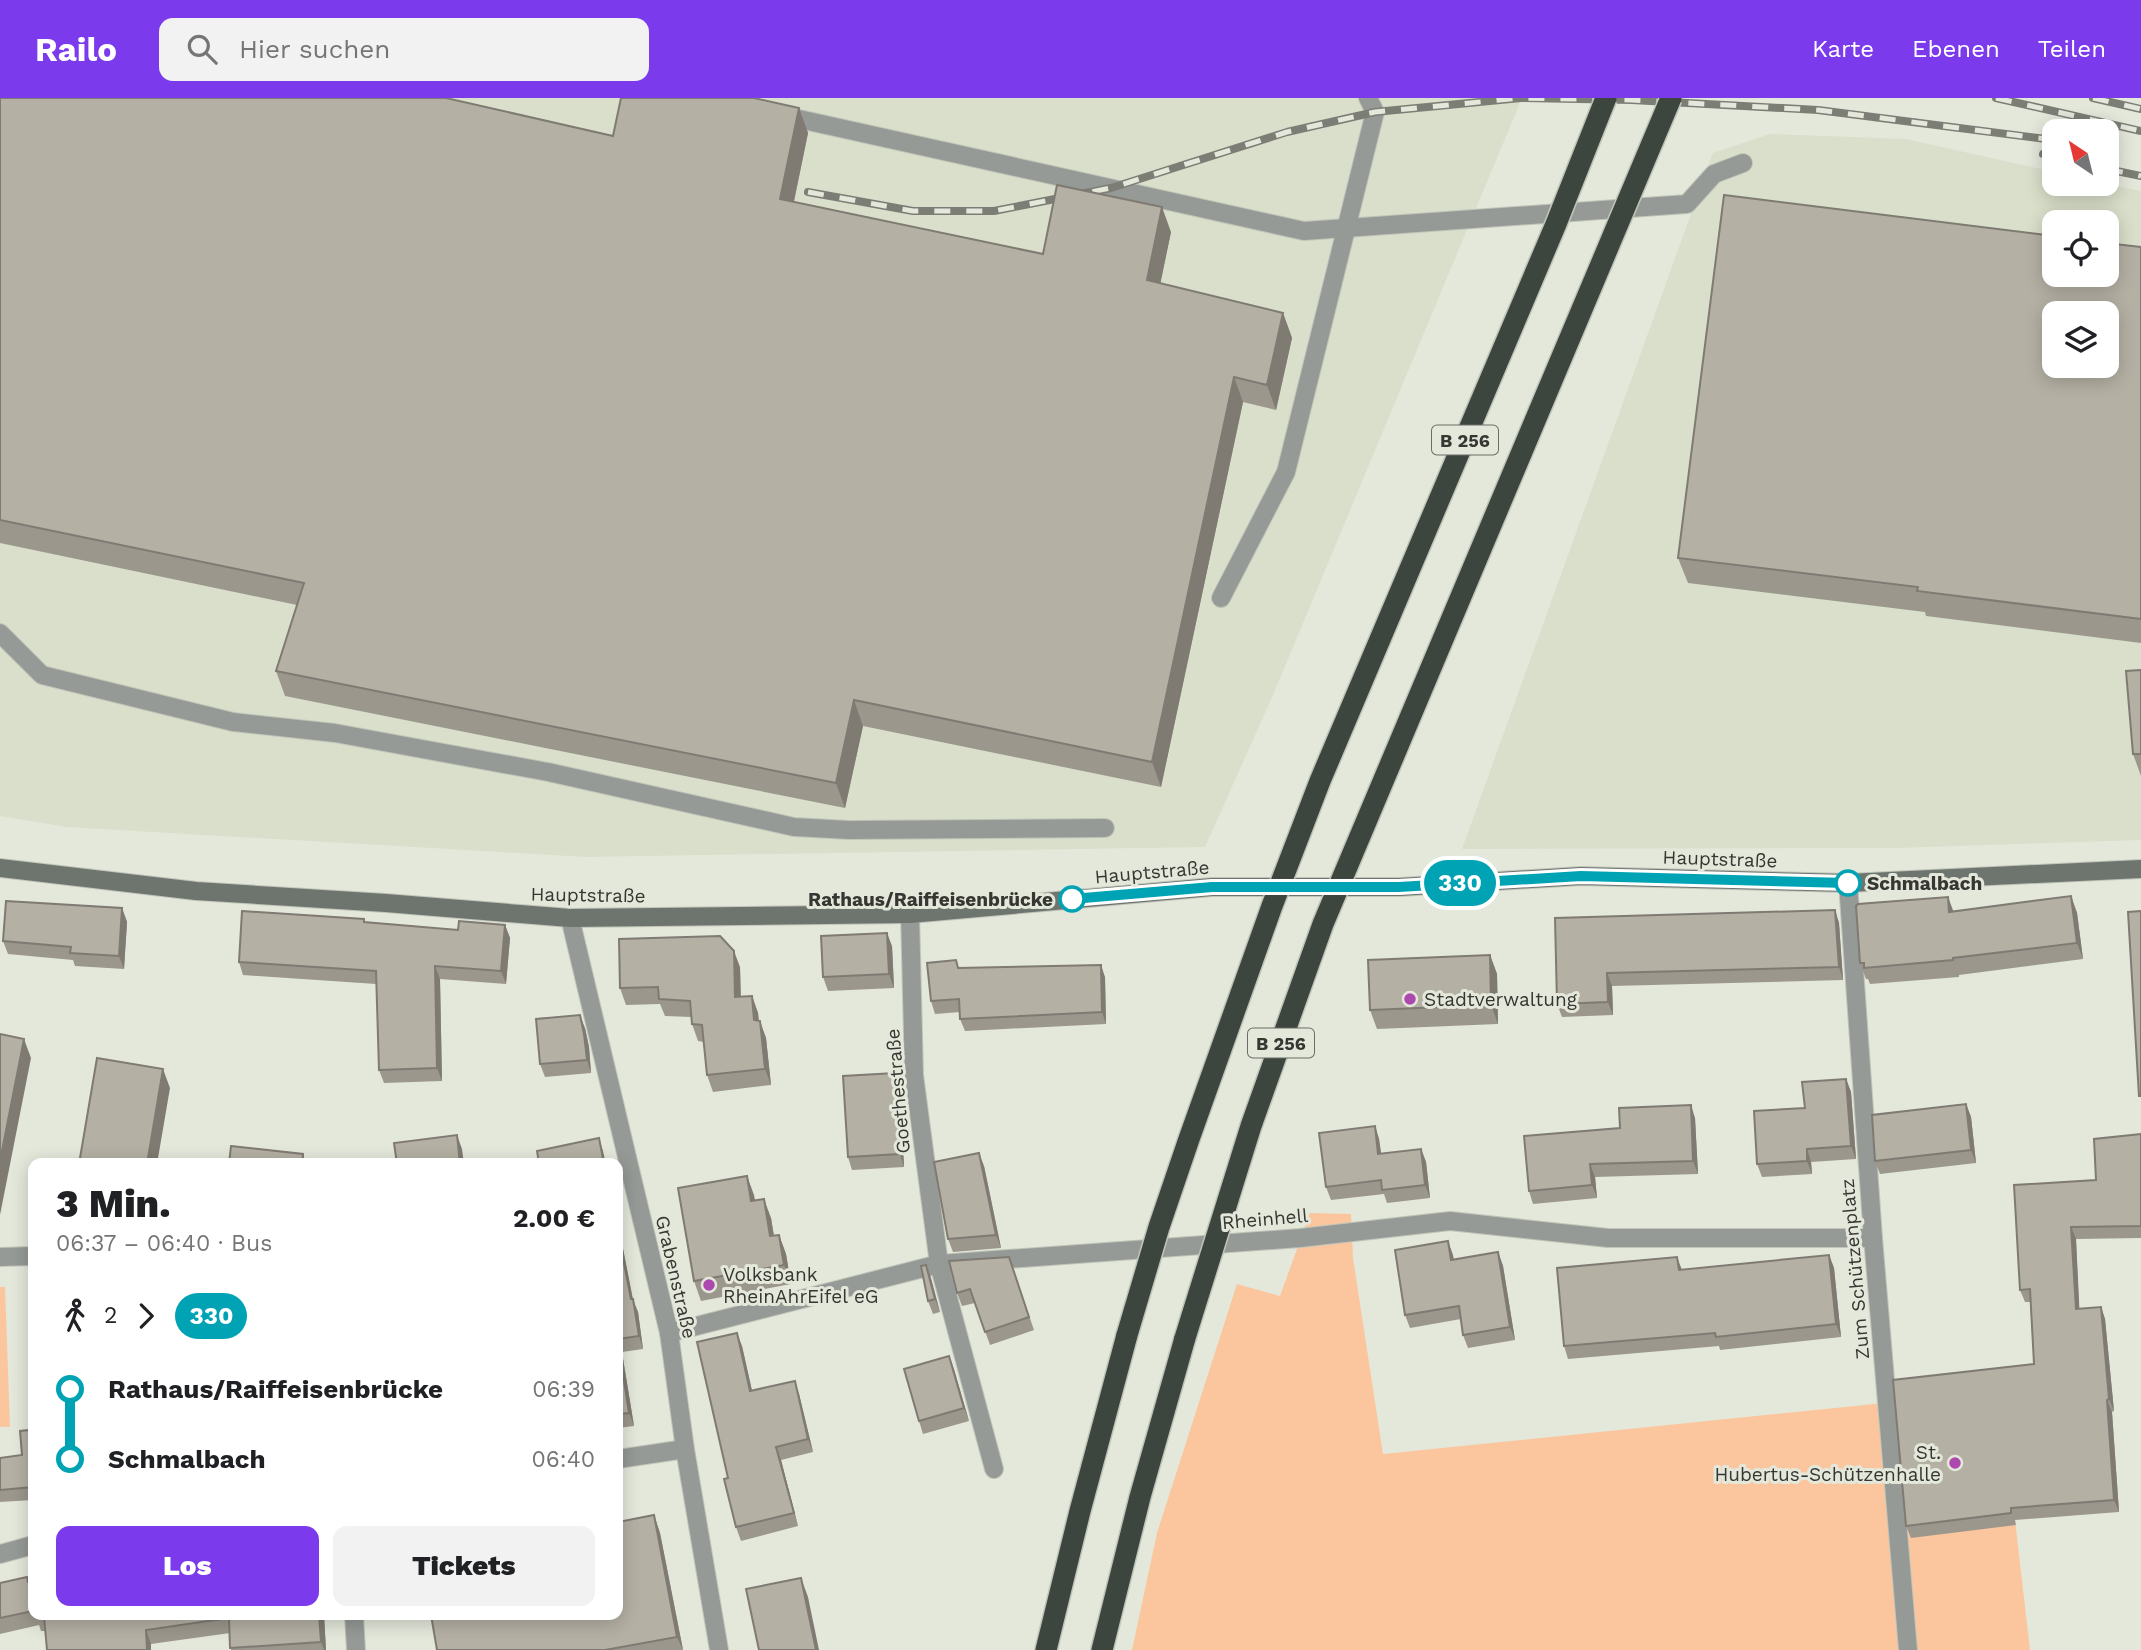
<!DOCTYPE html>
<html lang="de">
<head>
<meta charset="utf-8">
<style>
	:root { --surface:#fff; --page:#f2f2f2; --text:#202124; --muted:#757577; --accent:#7c3aed }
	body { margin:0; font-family:"Work Sans",sans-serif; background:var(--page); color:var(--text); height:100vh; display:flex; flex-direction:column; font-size:26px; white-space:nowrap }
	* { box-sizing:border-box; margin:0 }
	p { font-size:23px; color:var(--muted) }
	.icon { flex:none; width:38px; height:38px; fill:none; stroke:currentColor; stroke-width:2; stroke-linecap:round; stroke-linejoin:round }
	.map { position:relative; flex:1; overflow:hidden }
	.sheet { position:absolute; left:28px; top:1060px; width:595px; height:462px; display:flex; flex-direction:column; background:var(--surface); border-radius:14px; box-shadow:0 4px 18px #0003 }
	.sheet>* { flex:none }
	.badge { padding:0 14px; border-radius:23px; font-size:24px; line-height:46px }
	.needle { width:46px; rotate:325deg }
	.fabs { position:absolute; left:2042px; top:21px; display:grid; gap:14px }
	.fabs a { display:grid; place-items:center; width:77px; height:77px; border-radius:14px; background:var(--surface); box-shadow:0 4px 18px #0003; font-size:35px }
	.map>.badge { position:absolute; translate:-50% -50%; box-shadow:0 0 0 4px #fff }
	.legs { display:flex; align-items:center; gap:10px; height:77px; padding:0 28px; font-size:23px }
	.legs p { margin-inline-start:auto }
	.summary { display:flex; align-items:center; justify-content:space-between; height:119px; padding:0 28px }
	h1 { font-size:38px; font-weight:800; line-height:52px }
	.action { display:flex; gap:14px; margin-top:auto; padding:14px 28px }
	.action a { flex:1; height:80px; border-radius:14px; background:var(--accent); color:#fff; font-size:28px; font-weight:800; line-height:80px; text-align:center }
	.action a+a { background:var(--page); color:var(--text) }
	ul { padding:0 28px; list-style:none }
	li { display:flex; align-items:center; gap:24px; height:70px; font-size:26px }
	li i { display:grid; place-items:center; width:10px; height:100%; margin:0 9px; background:currentColor }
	li i::after { content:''; width:18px; height:18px; margin:-9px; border:5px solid; border-radius:50%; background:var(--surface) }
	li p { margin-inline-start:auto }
	li:first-child i { background:linear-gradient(#0000 50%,currentColor 0) }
	li:last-child i { background:linear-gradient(currentColor 50%,#0000 0) }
	header { display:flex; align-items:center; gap:42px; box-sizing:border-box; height:98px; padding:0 35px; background:var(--accent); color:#fff }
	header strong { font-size:33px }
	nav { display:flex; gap:38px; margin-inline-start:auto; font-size:24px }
	.search { width:490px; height:63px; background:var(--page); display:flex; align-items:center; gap:18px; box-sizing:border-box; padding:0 24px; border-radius:14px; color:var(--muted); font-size:26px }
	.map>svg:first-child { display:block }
	.built { fill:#d9dfca; fill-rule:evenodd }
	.green { fill:#fbc69e }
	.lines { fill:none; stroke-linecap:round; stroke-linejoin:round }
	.lane-casing { stroke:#c1c5b9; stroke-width:20 }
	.street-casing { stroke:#c1c5b9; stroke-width:20 }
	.secondary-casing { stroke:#c1c5b9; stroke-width:20 }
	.highway-casing { stroke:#c1c5b9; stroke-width:24 }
	.lane { stroke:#959a96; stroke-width:18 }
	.street { stroke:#959a96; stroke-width:18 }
	.secondary { stroke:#6e756f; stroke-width:18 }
	.highway { stroke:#3c463e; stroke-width:21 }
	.rail-casing { stroke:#7c7e76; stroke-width:8 }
	.rail { stroke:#e4e8db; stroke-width:5; stroke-dasharray:16; stroke-linecap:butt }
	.highway-bridge-casing { stroke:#c1c5b9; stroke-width:24; stroke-linecap:butt }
	.highway-bridge { stroke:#3c463e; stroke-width:21 }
	.wall { fill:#9c978d }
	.shaded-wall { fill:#7f7b73 }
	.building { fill:#b5b0a4; stroke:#7f7b73; stroke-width:2; fill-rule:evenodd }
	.line-1-casing { stroke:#fff; stroke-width:16 }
	.line-1 { stroke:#00a3b4; stroke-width:10 }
	.stop-1-dot { fill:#fff; stroke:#00a3b4; stroke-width:3.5 }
	.poi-dot { fill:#ad49ae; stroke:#e4e8db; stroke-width:2.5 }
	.labels { text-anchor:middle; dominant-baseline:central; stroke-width:6; stroke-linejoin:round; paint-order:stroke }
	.shield { fill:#e4e8db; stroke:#6a6c65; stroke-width:2 }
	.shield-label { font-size:18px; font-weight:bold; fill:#363732 }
	.street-label { font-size:19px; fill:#363732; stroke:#e4e8db }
	.stop-label { font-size:19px; font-weight:bold; fill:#363732; stroke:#e4e8db; text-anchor:start }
	.poi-label { font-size:19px; fill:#363732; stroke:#e4e8db; text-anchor:start }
</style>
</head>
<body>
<header>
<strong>Railo</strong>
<div class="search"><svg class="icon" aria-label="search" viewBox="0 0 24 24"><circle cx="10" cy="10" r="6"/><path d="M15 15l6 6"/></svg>Hier suchen</div>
<nav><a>Karte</a><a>Ebenen</a><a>Teilen</a></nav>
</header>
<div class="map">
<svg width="2141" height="1552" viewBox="0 0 2141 1552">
	<rect width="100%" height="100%" fill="#e4e8db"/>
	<g class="built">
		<path d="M0 0H1522L1273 597 1205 749 586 759 67 729 0 718Z"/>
		<path d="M1770 36 1906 41 2054 74V86H2107L2141 93V742L1896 750 1462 751 1713 55ZM2054 124H2107V177H2054ZM2054 215H2107V268H2054Z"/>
	</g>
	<g class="green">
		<path d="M1310 1115 1351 1116 1353 1160 1383 1356 1894 1304 1999 1283 2030 1552H1132L1157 1435 1237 1186 1280 1198Z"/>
		<path d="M0 1189H5L10 1329H0Z"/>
	</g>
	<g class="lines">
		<defs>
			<g id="lane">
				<path d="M781 17 1304 133 1687 106 1714 76 1743 65"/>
				<path d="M1221 500 1286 374 1375 14 1368 0"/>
				<path d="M0 535 42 577 233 624 335 635 548 674 794 729 849 732 1105 730"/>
				<path d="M1873 1140 1908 1552"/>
				<path d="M939 1166 994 1371"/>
			</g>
			<g id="street">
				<path d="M910 816 914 977 939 1166"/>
				<path d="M570 820 669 1235 685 1351 719 1552"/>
				<path d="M0 1159 33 1158"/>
				<path d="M669 1235 939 1166 1300 1140 1450 1123 1608 1140H1873L1848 785"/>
				<path d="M618 1361 685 1351"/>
				<path d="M0 1456 33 1447"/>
				<path d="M354 1517 356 1552"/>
			</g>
			<path id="secondary" d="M0 770 196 793 386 805 570 820 910 816 1212 789H1400L1581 778 1848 785 2141 771"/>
			<g id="highway">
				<path d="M1046 1552 1080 1413 1127 1237"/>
				<path d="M1102 1552 1140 1399 1185 1240"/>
			</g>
		</defs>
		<use href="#lane" class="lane-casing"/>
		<use href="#street" class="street-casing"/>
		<use href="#secondary" class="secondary-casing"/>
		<use href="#highway" class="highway-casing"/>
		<use href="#lane" class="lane"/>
		<use href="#street" class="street"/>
		<use href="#secondary" class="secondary"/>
		<use href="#highway" class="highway"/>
		<defs>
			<g id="rail">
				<path d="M1996 0 2141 33"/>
				<path d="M2093 0 2141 11"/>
				<path d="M2043 56 2054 59"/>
				<path d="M2107 71 2141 78"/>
				<path d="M808 94 913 113H994L1111 90 1287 34 1375 14 1521 0 1632 2 1818 12 2054 42"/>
			</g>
		</defs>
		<use href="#rail" class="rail-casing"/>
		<use href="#rail" class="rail"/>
		<defs>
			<g id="highway-bridge">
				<path d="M1127 1237 1159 1129 1189 1041 1272 808 1320 683 1556 126 1606 0"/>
				<path d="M1185 1240 1251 1028 1323 826 1671 0"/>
			</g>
		</defs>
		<use href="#highway-bridge" class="highway-bridge-casing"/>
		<use href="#highway-bridge" class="highway-bridge"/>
	</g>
	<g class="wall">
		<path d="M0 0 613 38 799 10 808 35 794 104 1043 156 1171 134 1160 185 1283 215 1292 240 1276 312 1243 304 1161 689 863 628 845 710 285 598 276 573 297 507 0 445Z"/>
		<path d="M2141 149V545L1926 518 1925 514 1688 485 1678 460Z"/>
		<path d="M2141 572V678L2133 656Z"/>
		<path d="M2071 798 2077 815 2083 861 1959 877V879L1870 886 1868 881H1866L1860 865 1948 799 1953 814Z"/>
		<path d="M122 810 127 824 124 871 75 868 73 862 8 856 3 843Z"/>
		<path d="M1835 812 1839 825 1843 882 1612 888 1613 917 1562 919 1557 906 1555 820Z"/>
		<path d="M365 824 458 832 505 827 510 840 506 886 440 881 442 983 384 985 379 972 376 886 243 877 239 864Z"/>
		<path d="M892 848 894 890 828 893 823 879Z"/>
		<path d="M1490 857 1497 876 1498 926 1377 931 1370 912Z"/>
		<path d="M740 869 741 899 752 898 758 915 759 923 766 940 771 987 713 994 707 977 704 944 698 943 692 926 691 919 665 918 660 906 626 907 620 890Z"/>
		<path d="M959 870 1105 879 1106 926 965 933 960 921V914L935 916 931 903Z"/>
		<path d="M585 930 589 949 591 975 545 979 540 966Z"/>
		<path d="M1846 981 1851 994 1856 1061 1811 1064 1812 1076 1762 1079 1757 1066 1805 1010Z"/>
		<path d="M900 988 904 1069 852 1072 848 1059Z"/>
		<path d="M1966 1006 1971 1019 1976 1065 1880 1076 1875 1063Z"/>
		<path d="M1695 1020 1698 1076 1595 1079 1597 1100 1533 1106 1529 1093 1620 1030Z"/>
		<path d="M1375 1028 1379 1041 1381 1056 1421 1051 1426 1064 1430 1100 1387 1105 1384 1096 1331 1102 1326 1089Z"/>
		<path d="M2141 1036V1140L2076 1141 2079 1211 2101 1209 2105 1221 2114 1313 2112 1314 2119 1414 2015 1422 2016 1427 1911 1440 1906 1428 2034 1266 2030 1204H2025L2020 1192 2096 1082Z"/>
		<path d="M984 1068 1001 1150 953 1154 948 1141Z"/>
		<path d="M747 1078 755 1102 771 1120 774 1138 779 1137 786 1156 791 1186 701 1203 694 1183Z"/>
		<path d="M618 1125 633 1202 638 1214 643 1251 622 1254 634 1328 618 1330Z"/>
		<path d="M1448 1143 1454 1162 1498 1154 1503 1168 1515 1242 1468 1250 1463 1237 1461 1221 1410 1230 1405 1217Z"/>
		<path d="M1829 1157 1834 1170 1841 1239 1720 1252 1719 1248 1568 1261 1564 1248 1682 1172Z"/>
		<path d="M1009 1159 1034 1232 990 1247 975 1205 962 1208 957 1195Z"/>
		<path d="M926 1167 940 1214 933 1216 928 1203Z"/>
		<path d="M33 1180V1402L0 1404V1360L22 1357 29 1332Z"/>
		<path d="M742 1248 752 1293 799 1296 813 1354 781 1362 798 1428 741 1443 736 1429 728 1380Z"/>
		<path d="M949 1258 969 1323 923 1336 919 1323Z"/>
		<path d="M654 1417 660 1435 683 1552H437L618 1517Z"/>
		<path d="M33 1484V1517H324L326 1552H231L230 1535 151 1546 46 1533H41L39 1527 0 1536V1485Z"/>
	</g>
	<g class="shaded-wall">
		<path d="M799 10 808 35 789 126 780 101Z"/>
		<path d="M1162 109 1171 134 1156 207 1147 182Z"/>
		<path d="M1283 215 1292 240 1276 312 1267 287Z"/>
		<path d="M1234 279 1243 304 1161 689 1152 664Z"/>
		<path d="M854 602 863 628 845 710 836 685Z"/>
		<path d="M2071 798 2077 815 2083 861 2077 845Z"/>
		<path d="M1948 799 1954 815 1949 814Z"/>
		<path d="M122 810 127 824 124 871 119 858Z"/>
		<path d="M1835 812 1839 825 1843 882 1839 869Z"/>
		<path d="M505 827 510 840 506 886 501 873Z"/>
		<path d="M887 835 892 848 894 890 889 876Z"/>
		<path d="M734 853 740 869 741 916 735 899Z"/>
		<path d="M1490 857 1497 876 1498 926 1491 907Z"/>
		<path d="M1101 867 1105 879 1106 926 1102 914Z"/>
		<path d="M435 868 440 881 442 983 437 970Z"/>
		<path d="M1607 875 1612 888 1613 917 1608 904Z"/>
		<path d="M752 898 758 915 760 939 754 922Z"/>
		<path d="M580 917 585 930 589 949 591 975 587 962Z"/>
		<path d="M760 923 766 940 771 987 765 971Z"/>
		<path d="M24 941 31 960 0 1117V1063Z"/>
		<path d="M163 971 170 990 157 1066H147Z"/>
		<path d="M895 975 900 988 904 1069 900 1056Z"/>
		<path d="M1846 981 1851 994 1856 1061 1851 1048Z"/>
		<path d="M1966 1006 1971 1019 1976 1065 1971 1052Z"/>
		<path d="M1691 1007 1695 1020 1698 1076 1693 1063Z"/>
		<path d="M1375 1028 1379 1041 1383 1069 1378 1056Z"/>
		<path d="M457 1037 462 1051 464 1066H460Z"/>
		<path d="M599 1040 603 1053 606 1066H604Z"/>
		<path d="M1421 1051 1426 1064 1430 1100 1425 1087Z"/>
		<path d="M1807 1051 1811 1064 1812 1076 1807 1063Z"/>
		<path d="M979 1055 984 1068 1001 1150 996 1137Z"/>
		<path d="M303 1056 306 1066H302Z"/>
		<path d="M1590 1066 1595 1079 1597 1100 1592 1087Z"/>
		<path d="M747 1078 754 1097 758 1122 751 1103Z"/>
		<path d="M764 1101 771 1120 777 1158 770 1138Z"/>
		<path d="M618 1125 633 1202 638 1214 643 1251 639 1238 631 1201 618 1135Z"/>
		<path d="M2071 1129 2076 1141 2080 1223 2076 1211Z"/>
		<path d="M779 1137 786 1156 791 1186 784 1167Z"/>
		<path d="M1448 1143 1453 1157 1456 1175 1451 1162Z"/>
		<path d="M1498 1154 1503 1168 1515 1242 1510 1229Z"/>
		<path d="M1829 1157 1834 1170 1841 1239 1836 1226Z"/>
		<path d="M1677 1159 1682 1172H1679Z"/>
		<path d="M926 1167 931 1180 940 1214 935 1201Z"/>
		<path d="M2101 1209 2105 1221 2114 1313 2109 1301Z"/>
		<path d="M737 1235 742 1248 755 1306 750 1293Z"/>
		<path d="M618 1243 622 1255 634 1328 629 1315Z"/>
		<path d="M949 1258 954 1271 969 1323 964 1310Z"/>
		<path d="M795 1283 799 1296 813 1354 808 1341Z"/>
		<path d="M2107 1302 2112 1314 2119 1414 2114 1402Z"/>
		<path d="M776 1349 781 1362 798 1428 794 1415Z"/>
		<path d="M654 1417 660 1435 683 1552 677 1539Z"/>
		<path d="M801 1480 808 1499 819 1552H816Z"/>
		<path d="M319 1517H324L326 1552H324L321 1544Z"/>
		<path d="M146 1532 151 1546V1552H147Z"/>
	</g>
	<g class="building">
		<path d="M0 0H446L613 38 621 0H754L799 10 780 101 1043 156 1057 87 1162 109 1147 182 1283 215 1267 287 1234 279 1152 664 854 602 836 685 276 573 304 485 0 422Z"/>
		<path d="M1724 97 2054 138V177H2107V145L2141 149V521L1917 493 1918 489 1678 460ZM2054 215H2107V268H2054Z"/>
		<path d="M2141 572V656H2133L2126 573Z"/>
		<path d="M2071 798 2077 845 1953 860V862L1864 870V865H1860L1856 808 1858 806 1948 799 1949 814Z"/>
		<path d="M6 803 122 810 119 858 70 855 71 849 3 843Z"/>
		<path d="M1835 812 1839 869 1607 875 1608 904 1557 906 1555 820Z"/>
		<path d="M242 813 364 821V824L458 832 459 823 505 827 501 873 435 868 437 970 379 972 376 873 239 864Z"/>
		<path d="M2141 813V998H2139L2128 814Z"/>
		<path d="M887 835 889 876 823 879 821 838Z"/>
		<path d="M720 838 734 853 735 899 752 898 754 922 760 923 765 971 707 977 702 927 692 926 690 903 659 901 658 889 620 890 619 841Z"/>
		<path d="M1490 857 1491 907 1370 912 1368 862Z"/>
		<path d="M956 862 958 870 1101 867 1102 914 960 921 959 901 931 903 927 865Z"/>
		<path d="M580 917 584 936 587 962 540 966 536 921Z"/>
		<path d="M0 936 24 941 0 1063Z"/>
		<path d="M97 960 163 971 147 1066H79Z"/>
		<path d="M895 975 900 1056 848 1059 843 978Z"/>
		<path d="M1846 981 1851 1048 1807 1051V1063L1757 1066 1754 1013 1805 1010 1802 984Z"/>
		<path d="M1966 1006 1971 1052 1875 1063 1872 1017Z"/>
		<path d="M1691 1007 1693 1063 1590 1066 1592 1087 1529 1093 1524 1038 1620 1030 1619 1010Z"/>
		<path d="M1375 1028 1378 1056 1421 1051 1425 1087 1382 1092 1381 1082 1326 1089 1319 1035Z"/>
		<path d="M2141 1036V1128L2071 1129 2076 1211 2101 1209 2109 1301 2107 1302 2114 1402 2011 1410V1415L1906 1428 1893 1282 2034 1266 2030 1191 2020 1192 2014 1087 2096 1082 2094 1041Z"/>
		<path d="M457 1037 460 1066H397L394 1045Z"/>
		<path d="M599 1040 604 1066H534L539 1065 537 1053Z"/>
		<path d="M231 1048 303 1056 302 1066H229Z"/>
		<path d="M979 1055 996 1137 948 1141 934 1064Z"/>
		<path d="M747 1078 751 1103 764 1101 770 1138 779 1137 784 1167 694 1183 678 1090Z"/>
		<path d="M618 1135 631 1201H633L639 1238 618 1241Z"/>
		<path d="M1448 1143 1451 1162 1498 1154 1510 1229 1463 1237 1459 1208 1405 1217 1395 1152Z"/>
		<path d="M1829 1157 1836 1226 1716 1239 1715 1235 1564 1248 1557 1170 1677 1159 1679 1172Z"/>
		<path d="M1009 1159 1029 1219 985 1234 970 1191 957 1195 949 1163Z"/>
		<path d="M926 1167 935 1201 928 1203 921 1168Z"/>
		<path d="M29 1180H33V1389L0 1392V1360L22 1357 20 1333 29 1332Z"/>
		<path d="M737 1235 750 1293 795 1283 808 1341 776 1349 794 1415 736 1429 724 1381 728 1380 697 1244Z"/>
		<path d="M618 1244 629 1315 618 1316Z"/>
		<path d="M949 1258 964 1310 919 1323 904 1271Z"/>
		<path d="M654 1417 677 1539 605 1552H437L431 1517H618V1424Z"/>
		<path d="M27 1479 28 1484H33V1513L0 1520V1485Z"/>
		<path d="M801 1480 816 1552H759L746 1491Z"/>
		<path d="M36 1517H319L321 1544 230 1550 229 1520 146 1532 147 1552H47L44 1518 36 1519Z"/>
	</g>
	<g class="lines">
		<defs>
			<path id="line-1" d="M1072 801 1212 789H1399L1581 778 1848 785"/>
		</defs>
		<use href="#line-1" class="line-1-casing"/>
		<use href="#line-1" class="line-1"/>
	</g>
	<g class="stop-1-dot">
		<circle cx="1848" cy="785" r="12"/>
		<circle cx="1072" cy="801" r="12"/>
	</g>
	<g class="poi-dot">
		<circle cx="1410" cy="901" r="7"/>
		<circle cx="709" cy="1187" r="7"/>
		<circle cx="1955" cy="1365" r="7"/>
	</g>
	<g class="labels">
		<g class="shield">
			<rect x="1432" y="327.5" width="66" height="29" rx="5"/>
			<rect x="1248" y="930.5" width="66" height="29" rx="5"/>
		</g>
		<g class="shield-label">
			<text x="1465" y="342">B 256</text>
			<text x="1281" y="945">B 256</text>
		</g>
		<g class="street-label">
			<text transform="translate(1720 761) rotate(2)">Hauptstraße</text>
			<text transform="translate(1152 774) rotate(-5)">Hauptstraße</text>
			<text transform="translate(588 797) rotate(1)">Hauptstraße</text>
			<text transform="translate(898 993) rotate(-95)">Goethestraße</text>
			<text transform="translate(1265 1121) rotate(-5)">Rheinhell</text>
			<text transform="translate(1855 1171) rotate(-95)">Zum Schützenplatz</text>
			<text transform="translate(676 1179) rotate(77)">Grabenstraße</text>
		</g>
		<g class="stop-label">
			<text x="1867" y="785">Schmalbach</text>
			<text x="1053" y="801" text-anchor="end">Rathaus/Raiffeisenbrücke</text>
		</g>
		<g class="poi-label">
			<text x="1424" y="901">Stadtverwaltung</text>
			<text x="723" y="1176">Volksbank<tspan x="723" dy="22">RheinAhrEifel eG</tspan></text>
			<text x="1941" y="1354" text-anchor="end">St.<tspan x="1941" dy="22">Hubertus-Schützenhalle</tspan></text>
		</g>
	</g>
</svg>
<div class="fabs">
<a><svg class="needle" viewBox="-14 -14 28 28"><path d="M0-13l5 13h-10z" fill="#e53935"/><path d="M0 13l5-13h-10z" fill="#757577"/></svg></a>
<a><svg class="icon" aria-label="locate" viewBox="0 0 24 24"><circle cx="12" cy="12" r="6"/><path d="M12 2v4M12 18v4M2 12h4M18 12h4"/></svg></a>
<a><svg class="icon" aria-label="layers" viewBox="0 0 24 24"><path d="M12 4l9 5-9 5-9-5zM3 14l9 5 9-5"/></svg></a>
</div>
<b class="badge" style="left:1460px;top:785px;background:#00a3b4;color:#fff">330</b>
<section class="sheet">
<div class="summary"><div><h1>3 Min.</h1><p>06:37 – 06:40 · Bus</p></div><b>2.00 €</b></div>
<div class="legs"><svg class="icon" aria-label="walk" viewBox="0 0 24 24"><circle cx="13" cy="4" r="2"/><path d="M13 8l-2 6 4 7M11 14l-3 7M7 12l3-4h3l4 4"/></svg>2<svg class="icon" aria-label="forward" viewBox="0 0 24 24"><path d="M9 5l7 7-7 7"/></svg><b class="badge" style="background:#00a3b4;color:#fff">330</b></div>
<ul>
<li><i style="color:#00a3b4"></i><b>Rathaus/Raiffeisenbrücke</b><p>06:39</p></li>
<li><i style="color:#00a3b4"></i><b>Schmalbach</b><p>06:40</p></li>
</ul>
<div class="action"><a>Los</a><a>Tickets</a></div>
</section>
</div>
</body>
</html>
